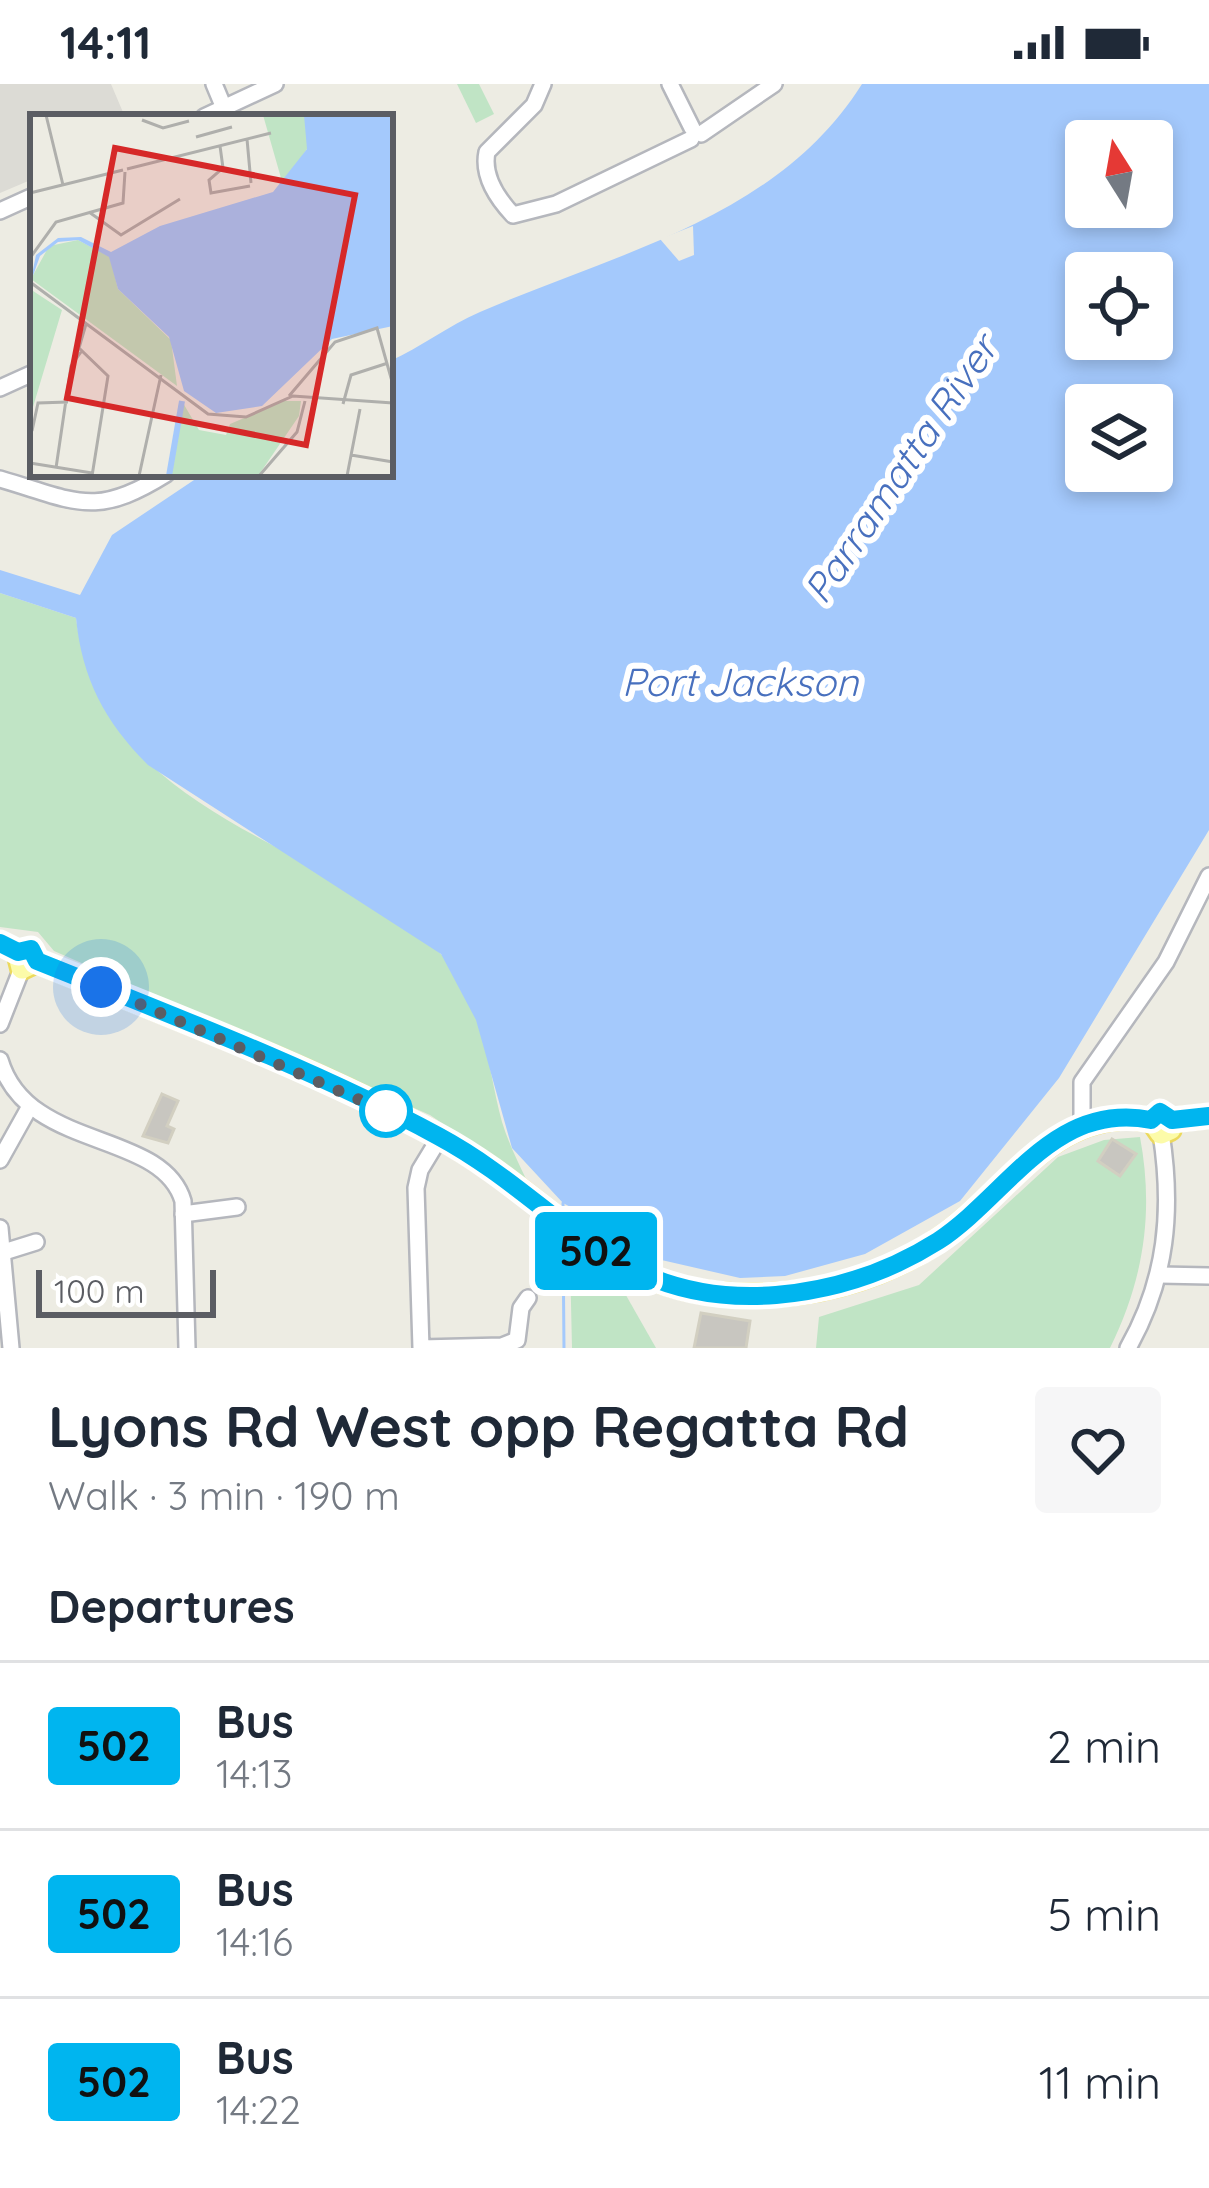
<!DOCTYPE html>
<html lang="en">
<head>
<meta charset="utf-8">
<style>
	:root { --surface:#fff; --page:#f6f6f7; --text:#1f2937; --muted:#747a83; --line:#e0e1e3 }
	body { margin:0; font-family:Quicksand,sans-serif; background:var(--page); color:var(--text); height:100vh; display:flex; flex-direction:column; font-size:45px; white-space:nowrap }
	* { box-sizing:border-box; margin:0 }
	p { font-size:39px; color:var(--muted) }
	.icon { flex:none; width:66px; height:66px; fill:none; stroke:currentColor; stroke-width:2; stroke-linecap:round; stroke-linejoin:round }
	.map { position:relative; height:1264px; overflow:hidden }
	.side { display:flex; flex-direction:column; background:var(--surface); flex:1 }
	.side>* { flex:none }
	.badge { padding:0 24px; border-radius:9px; font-size:42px; line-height:78px }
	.needle { width:78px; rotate:349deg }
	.controls { position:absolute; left:1065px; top:36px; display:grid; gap:24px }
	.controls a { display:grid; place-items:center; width:108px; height:108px; border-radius:12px; background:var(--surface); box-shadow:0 6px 18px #0003; font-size:60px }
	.scale { position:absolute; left:36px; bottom:30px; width:180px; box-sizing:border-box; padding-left:12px; border:6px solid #5b5d63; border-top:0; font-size:33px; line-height:42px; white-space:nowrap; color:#5b5d63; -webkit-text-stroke:9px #fff; paint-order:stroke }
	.you { position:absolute; width:60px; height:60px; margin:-30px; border:9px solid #fff; border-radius:50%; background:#1a73e8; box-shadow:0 0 0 18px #1a73e833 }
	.map>.badge { position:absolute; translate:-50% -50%; box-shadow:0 0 0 6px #fff }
	h2 { padding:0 48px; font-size:45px; line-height:108px }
	.round { display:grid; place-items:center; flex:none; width:126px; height:126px; border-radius:12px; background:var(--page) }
	.summary { display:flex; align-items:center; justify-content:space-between; height:204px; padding:0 48px }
	h1 { font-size:57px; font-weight:700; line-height:90px }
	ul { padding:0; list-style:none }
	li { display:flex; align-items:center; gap:36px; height:168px; padding:0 48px; border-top:3px solid var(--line) }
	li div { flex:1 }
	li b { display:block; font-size:45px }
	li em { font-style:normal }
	li .badge { min-width:132px; font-weight:700; text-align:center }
	.status { display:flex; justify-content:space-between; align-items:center; height:84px; padding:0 60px; background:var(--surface); direction:ltr }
	.status svg { height:33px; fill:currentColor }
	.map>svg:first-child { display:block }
	.industrial { fill:#dcdbd5 }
	.green { fill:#c0e4c5 }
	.water { fill:#a4c9fc; fill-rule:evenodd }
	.pier { fill:#edece3 }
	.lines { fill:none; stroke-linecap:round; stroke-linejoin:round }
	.stream { stroke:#a4c9fc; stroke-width:3 }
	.building { fill:#c8c6c0; stroke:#d2cfc1; stroke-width:3 }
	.minor-casing { stroke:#b5b7bd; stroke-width:20 }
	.major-casing { stroke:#ecd95d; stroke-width:26 }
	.minor { stroke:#fff; stroke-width:15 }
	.major { stroke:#fcfba9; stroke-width:21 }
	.line-casing { stroke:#fff; stroke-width:27 }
	.line { stroke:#00b5ef; stroke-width:18 }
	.walk { stroke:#5b5d63; stroke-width:12; stroke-dasharray:0 21.6 }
	.stop-dot { fill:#fff; stroke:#00b5ef; stroke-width:6 }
	.labels { text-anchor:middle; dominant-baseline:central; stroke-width:12; stroke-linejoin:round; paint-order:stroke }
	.water-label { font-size:39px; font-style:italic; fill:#4870be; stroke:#fff }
	.inset-river { fill:none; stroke:#a4c9fc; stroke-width:6 }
	.inset-road { fill:none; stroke:#afafac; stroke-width:3 }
	.view { fill:#d62828; fill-opacity:0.15; stroke:#d62828; stroke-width:6 }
	.inset-edge { fill:none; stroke:#5b5d63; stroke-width:6 }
</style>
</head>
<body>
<div class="status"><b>14:11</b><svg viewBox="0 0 49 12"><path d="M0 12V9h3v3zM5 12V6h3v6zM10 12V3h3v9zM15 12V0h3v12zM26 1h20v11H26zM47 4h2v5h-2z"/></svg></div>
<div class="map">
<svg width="1209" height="1264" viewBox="0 0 1209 1264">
	<rect width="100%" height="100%" fill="#edece3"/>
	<path class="industrial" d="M0 0H111L125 33H33V95L0 109Z"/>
	<g class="green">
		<path d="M457 0H479L494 30 476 39Z"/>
		<path d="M0 509 76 534C102 738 323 751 445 874 484 913 488 988 502 1038 508 1058 518 1078 527 1097L430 1031 54 867 38 848 0 843Z"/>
		<path d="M1140 1053C1154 1128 1144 1195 1110 1264H816L819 1233 919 1201 1058 1073 1104 1056Z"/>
		<path d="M570 1174 623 1206 656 1264H572Z"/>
	</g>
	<path class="water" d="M862 0H1209V746L1059 994 960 1117 865 1170 785 1192 740 1194 644 1172 639 1160 563 1119 512 1064 476 936 441 870 148 681C105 638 82 595 76 534L0 509V486L80 511 112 451 203 390H390V277C421 263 448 242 480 228 616 169 778 134 862 0ZM1086 57H1152V123H1086ZM1086 189H1152V255H1086ZM1086 321H1152V387H1086Z"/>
	<path class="pier" d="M693 142 694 171 679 177 660 155Z"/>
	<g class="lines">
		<g class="stream">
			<path d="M563 1119V1130"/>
			<path d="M563 1152 564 1264"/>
		</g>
	</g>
	<g class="building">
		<path d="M162 1010 178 1017 167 1042 174 1045 168 1059 143 1052Z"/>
		<path d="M1112 1055 1136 1070 1120 1092 1098 1077Z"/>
		<path d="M701 1229 750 1237 746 1264H694Z"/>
	</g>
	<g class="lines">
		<defs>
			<g id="minor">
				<path d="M214 0 224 24"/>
				<path d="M543 0 534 21 487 68C482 92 497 114 513 131L556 120 691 55"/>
				<path d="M670 0 692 44"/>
				<path d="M204 33 275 0"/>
				<path d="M701 50 774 0"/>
				<path d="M0 127 33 112"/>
				<path d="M0 304 33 289"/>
				<path d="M0 395C76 417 94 435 166 390"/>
				<path d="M0 940 22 884"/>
				<path d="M0 976C27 1068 162 1045 183 1117L187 1264"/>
				<path d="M1082 1043V998L1166 878 1209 792"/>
				<path d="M440 1053 420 1086 416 1104 421 1264 502 1262 517 1256 521 1224 528 1214"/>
				<path d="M0 1076 29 1024"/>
				<path d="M183 1130 237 1123"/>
				<path d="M0 1144 11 1264"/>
				<path d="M4 1168 36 1158"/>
				<path d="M1160 1191 1209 1192"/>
				<path d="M1128 1264C1167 1195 1173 1126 1161 1049"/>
			</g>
			<g id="major">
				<path d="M18 868 22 884 37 877"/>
				<path d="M37 877C166 930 317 985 438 1052 578 1128 615 1233 803 1208 853 1201 905 1181 946 1151 1010 1105 1058 1018 1152 1036"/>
				<path d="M1152 1036 1161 1049 1170 1045 1172 1036"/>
				<path d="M1172 1036 1209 1032"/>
			</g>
		</defs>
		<use href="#minor" class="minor-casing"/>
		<use href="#major" class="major-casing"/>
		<use href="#minor" class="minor"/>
		<use href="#major" class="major"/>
	</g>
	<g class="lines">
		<defs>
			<path id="line" d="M0 859 18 868 31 865 37 877C166 929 316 986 438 1052 561 1118 614 1224 776 1211 834 1206 889 1188 938 1157 1008 1111 1053 1017 1151 1036L1160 1028 1172 1036 1209 1032"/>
		</defs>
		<use href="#line" class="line-casing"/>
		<use href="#line" class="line"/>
		<path class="walk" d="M101 903 401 1034 386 1027"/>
	</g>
	<circle class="stop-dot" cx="386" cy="1027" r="24"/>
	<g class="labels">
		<g class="water-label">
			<text transform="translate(900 385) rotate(-56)">Parramatta River</text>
			<text x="740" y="597">Port Jackson</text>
		</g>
	</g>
	<g transform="translate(30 30)">
		<rect width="363" height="363" fill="#edece3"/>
		<path d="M233 1H274L279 12 277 35 253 71ZM48 126 80 143 88 175 141 226 147 272 1 165 19 132ZM0 175 32 196 0 303ZM254 287H271L269 302 228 362H141L153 289 169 316 196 321 200 310Z" fill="#c0e4c5"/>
		<path d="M274 1H363V212L302 225 232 292 186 299 154 277 139 223 88 175 79 143 48 126 28 128 10 142 0 170 6 141 28 124 51 123 81 138 130 112 243 78 277 35Z" fill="#a4c9fc"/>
		<path class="inset-river" d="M139 362 152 287"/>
		<path class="inset-road" d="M16 1 33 71M112 6 133 14 159 7M166 23 202 13M217 25 221 69M190 32 193 54 179 66 181 79 220 72M97 55 241 19M0 79 93 56M59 98 91 121 150 85M0 144 26 108 93 89 95 58M0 168 178 300 216 303 263 282 363 289M56 210 49 234 78 262 62 362M259 282 305 228 347 214 363 271M313 290 321 261 358 249M2 317 8 289 38 288M321 341 363 348M0 349 62 359M26 354 41 252 51 238M109 362 131 261M229 362 267 318 275 287M317 362 330 295"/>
		<path class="view" d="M85 34 325 81 276 331 37 284Z"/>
		<rect width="363" height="363" class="inset-edge"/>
	</g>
</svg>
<div class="controls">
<a><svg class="needle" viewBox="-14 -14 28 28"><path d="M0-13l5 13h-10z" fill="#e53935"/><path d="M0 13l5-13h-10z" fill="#747a83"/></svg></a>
<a><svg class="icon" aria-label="locate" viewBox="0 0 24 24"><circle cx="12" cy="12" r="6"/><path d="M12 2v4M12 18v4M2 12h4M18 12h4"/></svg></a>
<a><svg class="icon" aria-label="layers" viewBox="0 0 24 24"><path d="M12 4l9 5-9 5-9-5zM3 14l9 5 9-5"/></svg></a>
</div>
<div class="scale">100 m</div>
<div class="you" style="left:101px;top:903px"></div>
<b class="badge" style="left:596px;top:1167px;background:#00b5ef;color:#111">502</b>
</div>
<section class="side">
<div class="summary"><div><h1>Lyons Rd West opp Regatta Rd</h1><p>Walk · 3 min · 190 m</p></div><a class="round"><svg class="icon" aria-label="heart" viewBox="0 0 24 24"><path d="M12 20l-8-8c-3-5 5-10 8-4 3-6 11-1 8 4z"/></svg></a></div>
<h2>Departures</h2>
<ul>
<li><span class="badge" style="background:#00b5ef;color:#111">502</span><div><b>Bus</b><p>14:13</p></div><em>2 min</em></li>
<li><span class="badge" style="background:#00b5ef;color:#111">502</span><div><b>Bus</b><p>14:16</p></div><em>5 min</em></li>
<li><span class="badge" style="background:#00b5ef;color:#111">502</span><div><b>Bus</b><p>14:22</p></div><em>11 min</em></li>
</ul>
</section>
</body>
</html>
